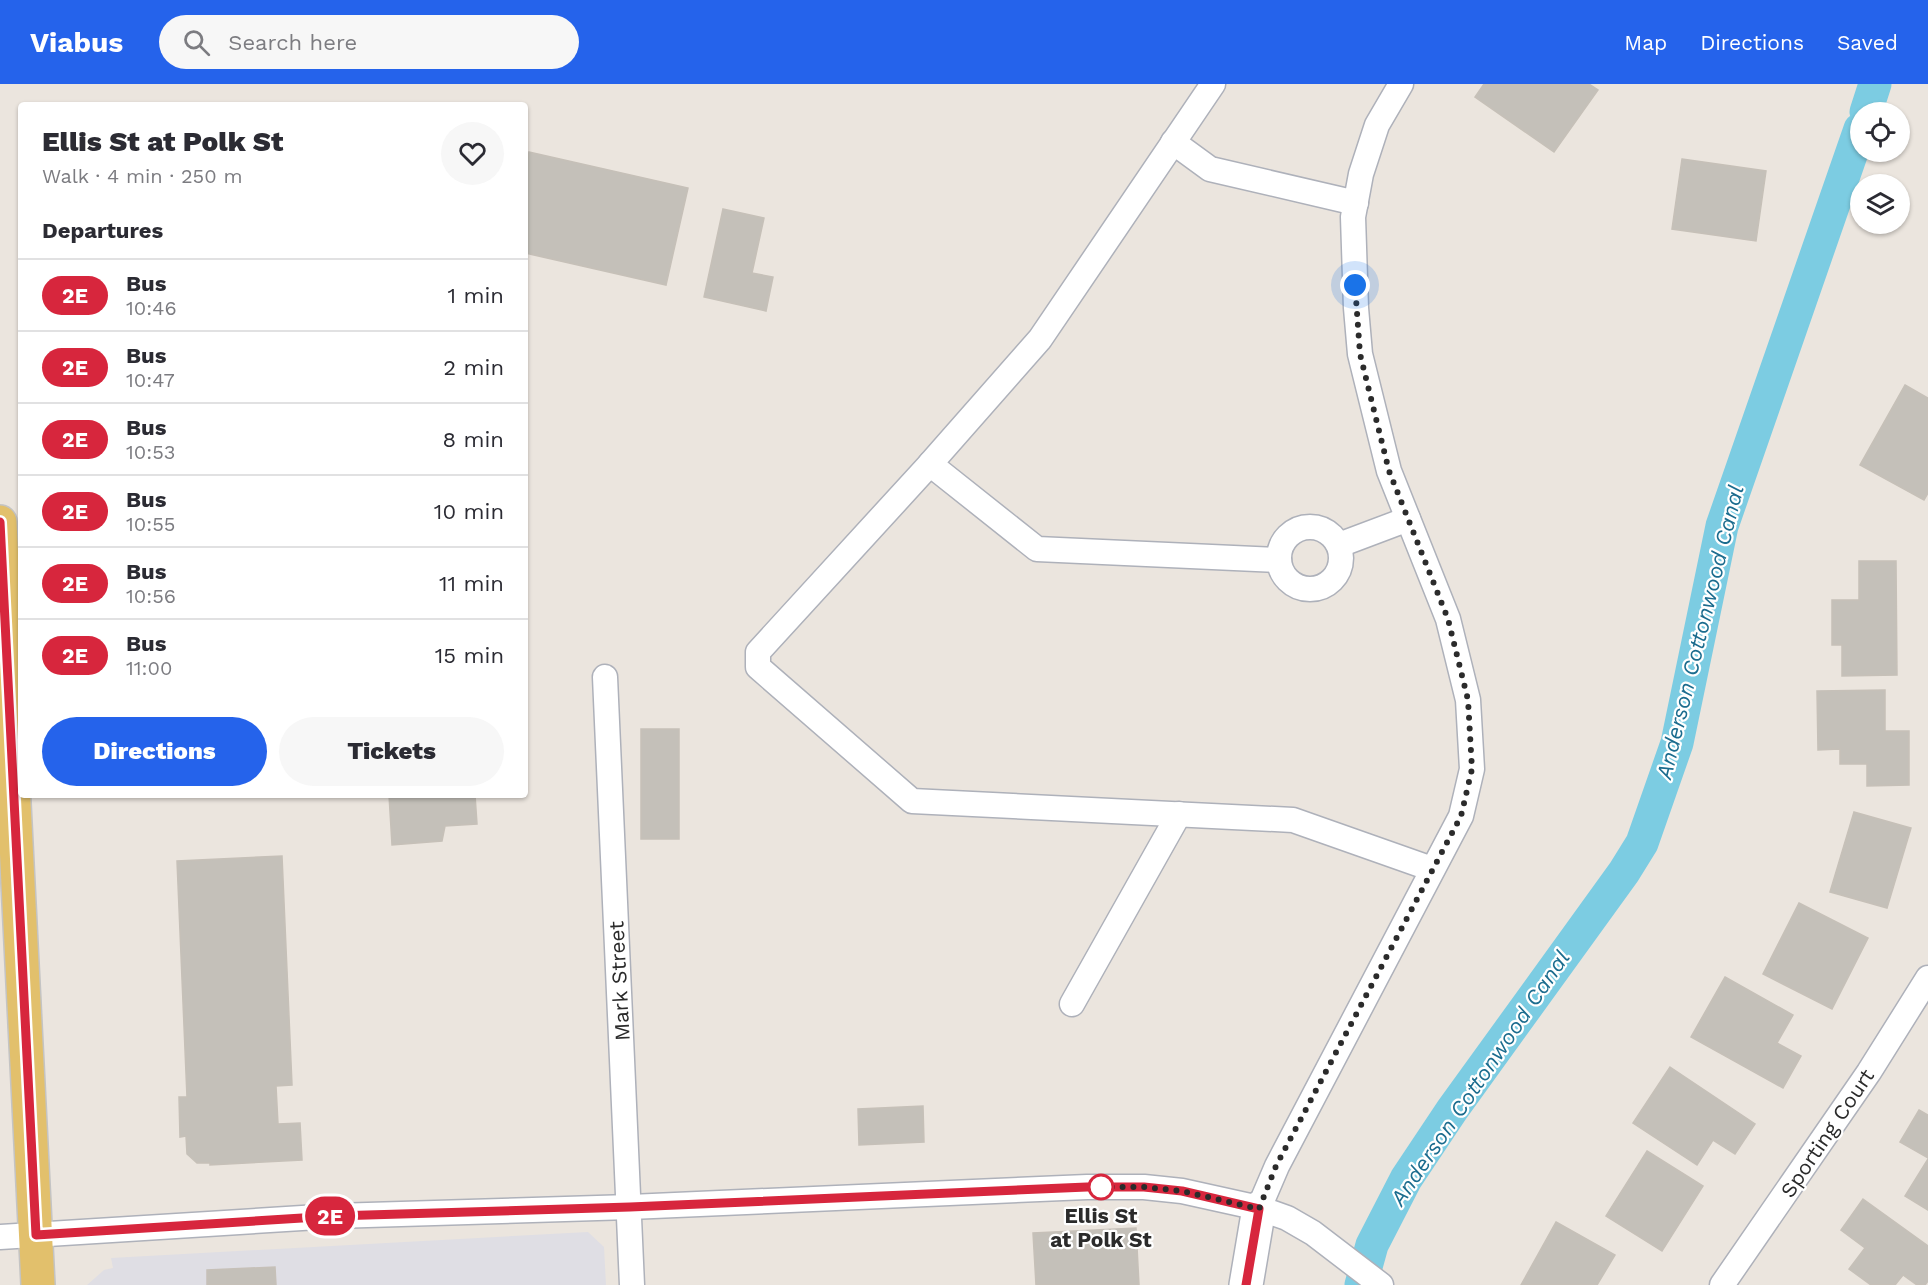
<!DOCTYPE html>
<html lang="en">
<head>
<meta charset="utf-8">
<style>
	:root { --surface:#fff; --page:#f7f7f7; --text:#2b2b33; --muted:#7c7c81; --line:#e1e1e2; --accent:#2563eb }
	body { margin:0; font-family:"Work Sans",sans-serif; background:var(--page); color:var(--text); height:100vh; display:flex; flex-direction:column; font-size:22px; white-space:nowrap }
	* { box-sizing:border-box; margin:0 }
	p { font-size:20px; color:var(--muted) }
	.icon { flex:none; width:33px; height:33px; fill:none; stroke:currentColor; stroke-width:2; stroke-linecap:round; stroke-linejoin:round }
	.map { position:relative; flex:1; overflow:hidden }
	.details { position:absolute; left:18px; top:18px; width:510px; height:696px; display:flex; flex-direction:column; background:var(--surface); border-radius:6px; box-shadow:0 2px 4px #0004 }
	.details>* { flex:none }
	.badge { padding:0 12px; border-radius:20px; font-size:21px; line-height:39px }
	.buttons { position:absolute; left:1850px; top:18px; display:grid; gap:12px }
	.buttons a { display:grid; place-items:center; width:60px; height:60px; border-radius:50%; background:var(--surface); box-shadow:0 2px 4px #0004; font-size:30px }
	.you { position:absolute; width:30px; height:30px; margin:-15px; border:4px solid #fff; border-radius:50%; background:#1a73e8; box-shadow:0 0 0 9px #1a73e833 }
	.map>.badge { position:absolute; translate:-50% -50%; box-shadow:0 0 0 3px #fff }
	h2 { padding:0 24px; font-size:22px; line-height:54px }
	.round { display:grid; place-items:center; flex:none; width:63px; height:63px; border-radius:32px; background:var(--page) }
	.headline { display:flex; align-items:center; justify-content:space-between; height:102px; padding:0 24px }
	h1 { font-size:28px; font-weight:800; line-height:45px }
	.cta { display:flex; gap:12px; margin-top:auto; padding:12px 24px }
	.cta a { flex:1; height:69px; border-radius:36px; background:var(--accent); color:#fff; font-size:24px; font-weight:800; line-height:69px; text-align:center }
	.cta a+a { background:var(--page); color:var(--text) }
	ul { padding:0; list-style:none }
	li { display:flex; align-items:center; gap:18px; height:72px; padding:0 24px; border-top:2px solid var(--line) }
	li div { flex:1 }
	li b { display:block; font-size:22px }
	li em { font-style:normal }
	li .badge { min-width:66px; font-weight:700; text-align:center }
	header { display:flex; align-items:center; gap:36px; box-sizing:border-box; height:84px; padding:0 30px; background:var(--accent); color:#fff }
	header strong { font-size:28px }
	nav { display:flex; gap:33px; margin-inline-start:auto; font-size:21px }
	.search { width:420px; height:54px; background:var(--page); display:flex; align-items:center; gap:15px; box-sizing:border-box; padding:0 21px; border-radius:33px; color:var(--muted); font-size:22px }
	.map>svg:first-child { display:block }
	.industrial { fill:#dfdee4 }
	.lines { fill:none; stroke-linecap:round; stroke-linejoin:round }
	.canal { stroke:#7ccce2; stroke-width:33 }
	.building { fill:#c4c0b9; stroke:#c6c0b8; stroke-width:1.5 }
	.street-casing { stroke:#aeb1ba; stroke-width:27 }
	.secondary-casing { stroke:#aeb1ba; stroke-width:36 }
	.primary-casing { stroke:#c4c4c4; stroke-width:36 }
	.street { stroke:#fff; stroke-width:24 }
	.secondary { stroke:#fff; stroke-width:33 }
	.primary { stroke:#e2c06c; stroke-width:33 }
	.line-casing { stroke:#fff; stroke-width:14 }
	.line { stroke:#d7263d; stroke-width:9 }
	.walk { stroke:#2b2b2b; stroke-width:6; stroke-dasharray:0 10.8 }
	.stop-dot { fill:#fff; stroke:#d7263d; stroke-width:3 }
	.labels { text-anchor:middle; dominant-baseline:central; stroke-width:4.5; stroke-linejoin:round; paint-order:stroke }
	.street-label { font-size:21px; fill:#2b2b2b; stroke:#fff }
	.stop-label { font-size:21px; font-weight:bold; fill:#2b2b2b; stroke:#fff }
	.water-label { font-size:22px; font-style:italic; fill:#1b6c8e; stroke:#fff }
</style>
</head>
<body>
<header>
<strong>Viabus</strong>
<div class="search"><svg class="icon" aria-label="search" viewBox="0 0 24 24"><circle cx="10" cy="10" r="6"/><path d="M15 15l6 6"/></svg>Search here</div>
<nav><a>Map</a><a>Directions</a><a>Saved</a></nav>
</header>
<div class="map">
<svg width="1928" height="1201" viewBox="0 0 1928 1201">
	<rect width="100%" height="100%" fill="#ebe5de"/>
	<path class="industrial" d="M588 1148 604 1163 606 1201H87L104 1186 113 1184 111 1174Z"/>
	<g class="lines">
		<g class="canal">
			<path d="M1866 28 1875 0"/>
			<path d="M1361 1201 1372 1161 1406 1095 1452 1026 1624 788 1642 759 1677 659 1722 442 1860 45"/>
		</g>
	</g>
	<g class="building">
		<path d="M1484 0H1589L1598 6 1554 68 1475 13Z"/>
		<path d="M529 68 688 104 666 201 525 169V84Z"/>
		<path d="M1682 75 1766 87 1756 157 1672 145Z"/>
		<path d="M723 125 764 134 752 189 773 193 766 227 704 213Z"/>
		<path d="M1905 301 1928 314V409L1924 416 1860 381Z"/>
		<path d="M1859 477H1896L1897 591 1842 592V561H1832V516H1859Z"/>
		<path d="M1885 606V647H1909V701L1867 702V680H1840V665L1818 666 1817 607Z"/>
		<rect x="641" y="645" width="38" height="110"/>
		<path d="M389 711H475L477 740 445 742 442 757 392 761Z"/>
		<path d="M1854 728 1911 744 1887 824 1830 808Z"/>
		<path d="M282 772 292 1001 276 1002 278 1040 300 1039 302 1076 210 1081V1079H197L187 1070 186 1052 180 1053 179 1013H187L177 777Z"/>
		<path d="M1799 819 1868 854 1832 925 1763 890Z"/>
		<path d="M1725 893 1793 931 1777 959 1801 972 1783 1004 1691 953Z"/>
		<path d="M1670 983 1755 1040 1735 1070 1713 1056 1697 1081 1633 1039Z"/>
		<path d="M923 1022 924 1058 859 1061 858 1025Z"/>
		<path d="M1919 1026 1928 1031V1074L1900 1058Z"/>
		<path d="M1647 1067 1703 1102 1662 1167 1606 1132Z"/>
		<path d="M1928 1075V1126L1905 1112Z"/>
		<path d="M1863 1115 1928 1162V1197L1925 1201H1917L1903 1191 1895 1201H1871L1849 1185 1865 1164 1841 1146Z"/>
		<path d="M1556 1138 1615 1171 1597 1201H1521Z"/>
		<path d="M1136 1144 1139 1201H1036L1033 1149Z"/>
		<path d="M275 1183 276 1201H207V1186Z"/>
	</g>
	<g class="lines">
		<defs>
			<g id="street">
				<path d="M1173 58 1210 85 1356 119"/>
				<path d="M930 380 1040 255 1213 0"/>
				<circle cx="1310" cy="474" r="31"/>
				<path d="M1339 461 1408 435"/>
				<path d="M1279 476 1037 465 930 380 758 568V583L912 717 1293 736 1432 785"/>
				<path d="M605 593 632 1201"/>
				<path d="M1072 920 1179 730"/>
				<path d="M1259 1124 1277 1082 1461 732 1472 685 1468 616 1448 535 1389 387 1360 270 1356 224 1353 133 1361 90 1377 41 1401 0"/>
				<path d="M0 1153 334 1132 630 1123 1087 1103H1144L1182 1107 1259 1124 1287 1134 1313 1149 1381 1201"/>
				<path d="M1722 1201 1869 988 1928 894"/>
			</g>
			<path id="secondary" d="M1246 1201 1259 1124"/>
			<path id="primary" d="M0 438 38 1201"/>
		</defs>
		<use href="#street" class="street-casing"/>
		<use href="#secondary" class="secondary-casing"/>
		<use href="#primary" class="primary-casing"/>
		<use href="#street" class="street"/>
		<use href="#secondary" class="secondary"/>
		<use href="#primary" class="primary"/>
	</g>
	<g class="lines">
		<defs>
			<path id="line" d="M0 438 36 1151 334 1132 630 1123 1087 1103H1144L1182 1107 1259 1125 1246 1201"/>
		</defs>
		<use href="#line" class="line-casing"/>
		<use href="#line" class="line"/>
		<path class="walk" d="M1101 1103H1144L1182 1107 1259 1125 1276 1082 1461 732 1472 685 1468 616 1448 535 1389 387 1360 270 1355 201"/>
	</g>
	<circle class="stop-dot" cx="1101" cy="1103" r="12"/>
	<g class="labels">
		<g class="street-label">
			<text transform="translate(619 897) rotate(-93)">Mark Street</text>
			<text transform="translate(1827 1049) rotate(-56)">Sporting Court</text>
		</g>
		<g class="stop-label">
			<text x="1101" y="1131">Ellis St<tspan x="1101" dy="24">at Polk St</tspan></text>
		</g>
		<g class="water-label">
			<text transform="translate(1700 548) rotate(-76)">Anderson Cottonwood Canal</text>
			<text transform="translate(1480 994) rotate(-56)">Anderson Cottonwood Canal</text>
		</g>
	</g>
</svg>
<div class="buttons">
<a><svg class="icon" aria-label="locate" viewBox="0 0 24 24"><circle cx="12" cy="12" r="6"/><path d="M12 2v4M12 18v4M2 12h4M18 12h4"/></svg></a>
<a><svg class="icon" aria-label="layers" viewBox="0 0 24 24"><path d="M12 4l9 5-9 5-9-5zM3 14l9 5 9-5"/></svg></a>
</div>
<div class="you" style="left:1355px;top:201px"></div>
<b class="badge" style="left:330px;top:1132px;background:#d7263d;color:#fff">2E</b>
<section class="details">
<div class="headline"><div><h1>Ellis St at Polk St</h1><p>Walk · 4 min · 250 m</p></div><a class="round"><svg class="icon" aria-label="heart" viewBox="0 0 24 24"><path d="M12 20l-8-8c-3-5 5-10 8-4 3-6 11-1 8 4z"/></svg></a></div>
<h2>Departures</h2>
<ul>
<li><span class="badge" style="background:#d7263d;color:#fff">2E</span><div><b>Bus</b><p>10:46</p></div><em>1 min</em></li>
<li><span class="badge" style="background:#d7263d;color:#fff">2E</span><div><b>Bus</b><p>10:47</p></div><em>2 min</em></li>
<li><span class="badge" style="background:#d7263d;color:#fff">2E</span><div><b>Bus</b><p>10:53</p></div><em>8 min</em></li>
<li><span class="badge" style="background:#d7263d;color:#fff">2E</span><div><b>Bus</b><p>10:55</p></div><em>10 min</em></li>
<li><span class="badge" style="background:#d7263d;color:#fff">2E</span><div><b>Bus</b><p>10:56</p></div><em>11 min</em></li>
<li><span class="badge" style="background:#d7263d;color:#fff">2E</span><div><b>Bus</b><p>11:00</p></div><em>15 min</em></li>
</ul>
<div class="cta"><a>Directions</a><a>Tickets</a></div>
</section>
</div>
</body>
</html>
